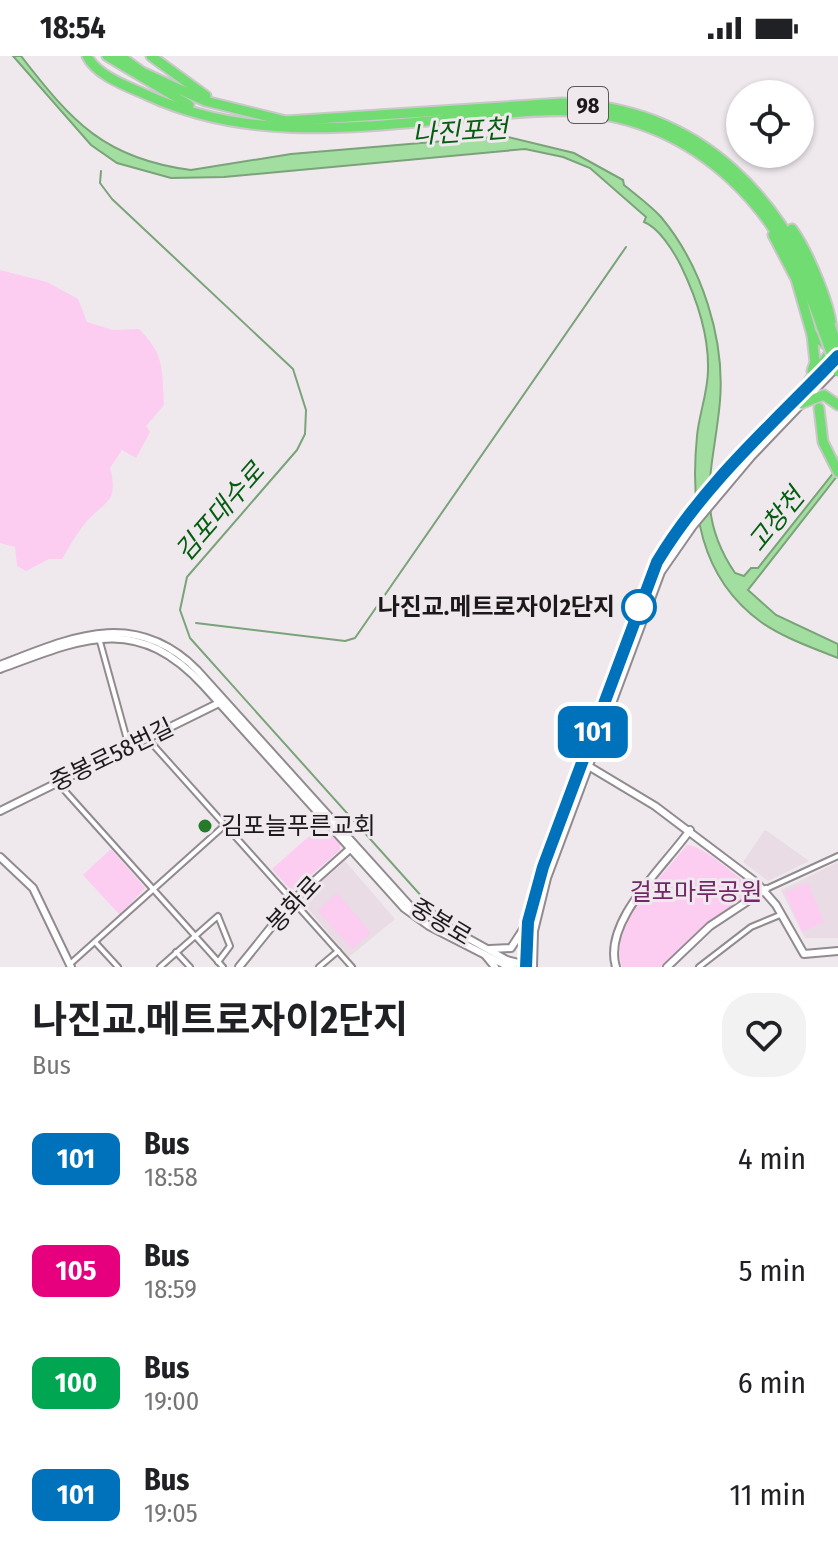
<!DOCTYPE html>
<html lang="en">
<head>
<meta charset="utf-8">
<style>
	:root { --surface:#fff; --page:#f2f2f2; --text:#202124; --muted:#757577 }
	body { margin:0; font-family:"Fira Sans Condensed","Noto Sans KR",sans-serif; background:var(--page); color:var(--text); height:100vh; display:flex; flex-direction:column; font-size:30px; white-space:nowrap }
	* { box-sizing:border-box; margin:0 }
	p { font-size:26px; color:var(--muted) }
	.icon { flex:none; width:44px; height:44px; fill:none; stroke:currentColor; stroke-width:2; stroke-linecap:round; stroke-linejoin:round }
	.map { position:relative; height:911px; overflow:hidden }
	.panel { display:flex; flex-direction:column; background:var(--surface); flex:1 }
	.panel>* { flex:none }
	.badge { padding:0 16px; border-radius:12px; font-size:28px; line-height:52px }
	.fabs { position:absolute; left:726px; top:24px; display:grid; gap:16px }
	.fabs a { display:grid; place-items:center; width:88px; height:88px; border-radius:50%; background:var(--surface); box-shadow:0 2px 6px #0004; font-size:40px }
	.map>.badge { position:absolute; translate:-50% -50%; box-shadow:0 0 0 4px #fff }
	.round { display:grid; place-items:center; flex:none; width:84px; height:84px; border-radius:32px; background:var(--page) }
	.head { display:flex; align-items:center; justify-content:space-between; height:136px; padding:0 32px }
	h1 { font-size:38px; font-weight:700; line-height:60px }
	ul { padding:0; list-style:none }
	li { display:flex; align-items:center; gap:24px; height:112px; padding:0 32px }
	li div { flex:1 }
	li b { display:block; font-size:30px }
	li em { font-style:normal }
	li .badge { min-width:88px; font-weight:700; text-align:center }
	.status { display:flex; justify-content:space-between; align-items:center; height:56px; padding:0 40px; background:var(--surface); direction:ltr }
	.status svg { height:22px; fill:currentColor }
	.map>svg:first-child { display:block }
	.built { fill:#e9dce5 }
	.green { fill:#fdccf1 }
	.water { fill:#a3dea1; stroke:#7aa379; stroke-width:2 }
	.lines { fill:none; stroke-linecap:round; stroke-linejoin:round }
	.stream { stroke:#7aa379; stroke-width:2 }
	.street-casing { stroke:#918b8f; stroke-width:8 }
	.secondary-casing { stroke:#918b8f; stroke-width:10 }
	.highway-casing { stroke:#c9c8c8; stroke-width:13 }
	.street { stroke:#fff; stroke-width:4 }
	.secondary { stroke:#fff; stroke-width:6 }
	.highway { stroke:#70dc71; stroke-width:9 }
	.highway-bridge-casing { stroke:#c9c8c8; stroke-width:13; stroke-linecap:butt }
	.highway-bridge { stroke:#70dc71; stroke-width:9 }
	.line-casing { stroke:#fff; stroke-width:18 }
	.line { stroke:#0072bc; stroke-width:12 }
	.stop-dot { fill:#fff; stroke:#0072bc; stroke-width:4 }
	.poi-dot { fill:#247b29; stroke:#efe9ee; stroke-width:3 }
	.labels { text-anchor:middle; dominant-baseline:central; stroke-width:6; stroke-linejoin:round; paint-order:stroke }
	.shield { fill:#efe9ee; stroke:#5b575a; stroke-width:2 }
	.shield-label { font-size:22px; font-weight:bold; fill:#1c191b }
	.stop-label { font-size:24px; font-weight:bold; fill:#1c191b; stroke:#efe9ee; text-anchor:end }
	.street-label { font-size:24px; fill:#1c191b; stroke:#efe9ee }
	.poi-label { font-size:24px; fill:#1c191b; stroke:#efe9ee; text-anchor:start }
	.park-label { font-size:24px; fill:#742767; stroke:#efe9ee }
	.water-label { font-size:26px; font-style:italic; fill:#035d0f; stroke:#efe9ee }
</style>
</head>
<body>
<div class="status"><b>18:54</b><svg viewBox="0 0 49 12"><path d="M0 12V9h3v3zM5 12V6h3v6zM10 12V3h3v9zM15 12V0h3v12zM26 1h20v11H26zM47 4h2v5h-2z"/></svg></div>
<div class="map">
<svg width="838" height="911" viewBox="0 0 838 911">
	<rect width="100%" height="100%" fill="#efe9ee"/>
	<g class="built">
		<path d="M764 775H767L809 805 768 825 743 806Z"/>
		<path d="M345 805 395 863 349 901 303 847V842Z"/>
		<path d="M838 806V882H805L781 834Z"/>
	</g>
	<g class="green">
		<path d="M0 214 47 226 78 243 87 266 113 274 139 273C165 299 162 314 164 349L146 370 150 376 136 402 122 394 110 412C119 446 106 444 87 465 77 476 70 490 62 503H49L26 515 17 510 15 491 0 487Z"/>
		<path d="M323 768 340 787V794L295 833H290L272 813Z"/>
		<path d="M687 789C703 789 736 821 752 831L754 837 663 911H622C609 866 662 822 687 789Z"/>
		<path d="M111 793 145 832 120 859 83 819Z"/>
		<path d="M808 827 824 866 802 876 785 836Z"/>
		<path d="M337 837 371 877 352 893 318 855Z"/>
	</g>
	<path class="water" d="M13 0H21C72 66 105 103 191 114L291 98 504 80 574 97 623 124 624 129C636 139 650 149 661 161 702 210 725 283 720 345 714 413 693 455 735 517L744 520 751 512H758L834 416 838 401V419L748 534 776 559 838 588V602C813 592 784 582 761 566 699 521 690 451 697 380 699 358 708 336 708 314 709 278 696 241 681 210 673 194 658 171 644 166L646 161 590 112 563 101 525 93 224 121 171 122 117 107 91 89Z"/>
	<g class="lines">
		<g class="stream">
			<path d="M101 115 100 127 112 143 293 313 306 354 305 378 297 394 187 521 180 554 190 582 441 862"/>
			<path d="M196 567 345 585 355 582 626 191"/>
		</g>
		<defs>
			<g id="street">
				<path d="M99 582 129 691"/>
				<path d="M147 682 352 911"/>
				<path d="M57 726 223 911"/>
				<path d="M766 833 838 800"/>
				<path d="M95 886 118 911"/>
				<path d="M176 896 190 911"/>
				<path d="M70 908 225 769"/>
				<path d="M160 911 218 860 230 890 218 906"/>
				<path d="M319 911 338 895"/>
				<path d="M699 911 751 871 780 859"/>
			</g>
			<g id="secondary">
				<path d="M812 325 838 300"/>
				<path d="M0 609C70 582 134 551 197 614L410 850 507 904 526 909"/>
				<path d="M0 613C81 583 136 556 204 630L404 852 429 870 505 909H514"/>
				<path d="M585 708 655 750 757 827 776 849 804 898 838 895"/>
				<path d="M0 755 221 646"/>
				<path d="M0 801 33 832 71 911"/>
				<path d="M490 893 511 892 524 872"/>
				<path d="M486 900 495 911"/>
				<path d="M239 911 293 844 351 792"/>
				<path d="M526 911 528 866 543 811 657 506 692 453 803 332"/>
				<path d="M533 911 534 875 547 822 661 516 693 470 751 401 837 311"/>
				<path d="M616 911C602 865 665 810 690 774"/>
				<path d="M667 911 710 870 766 833"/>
			</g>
			<g id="highway">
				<path d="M87 0C97 20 127 30 147 39 250 87 361 71 470 61 504 58 539 53 573 55 702 64 783 156 822 272"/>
				<path d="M107 0 189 49"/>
				<path d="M120 0 142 16 205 45 286 65 562 47C703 51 787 145 830 269"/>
				<path d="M151 0 206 40"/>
				<path d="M792 173C807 194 838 262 831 285"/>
				<path d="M773 179 796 223 812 279 833 293"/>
				<path d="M812 315 815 306 812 279"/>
				<path d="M803 333 834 291"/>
				<path d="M800 348 824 339 838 349"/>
				<path d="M819 352 823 386 838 416"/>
			</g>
		</defs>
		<use href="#street" class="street-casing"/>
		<use href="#secondary" class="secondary-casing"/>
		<use href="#highway" class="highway-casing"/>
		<use href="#street" class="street"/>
		<use href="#secondary" class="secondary"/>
		<use href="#highway" class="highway"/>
		<defs>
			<g id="highway-bridge">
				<path d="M830 269 838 291"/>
				<path d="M822 272 838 316"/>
			</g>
		</defs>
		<use href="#highway-bridge" class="highway-bridge-casing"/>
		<use href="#highway-bridge" class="highway-bridge"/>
	</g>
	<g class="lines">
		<defs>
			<path id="line" d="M526 911 528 866 543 811 657 506C705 426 774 367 838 300"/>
		</defs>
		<use href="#line" class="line-casing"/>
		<use href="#line" class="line"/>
	</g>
	<circle class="stop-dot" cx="639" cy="551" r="16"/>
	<circle class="poi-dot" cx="205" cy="770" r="8"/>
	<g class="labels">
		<rect class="shield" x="568" y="31" width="40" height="36" rx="6"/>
		<g class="shield-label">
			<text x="588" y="49">98</text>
		</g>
		<g class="stop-label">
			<text x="615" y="551">나진교.메트로자이2단지</text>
		</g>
		<g class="street-label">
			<text transform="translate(112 699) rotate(-26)">중봉로58번길</text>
			<text transform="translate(294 848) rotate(-47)">봉화로</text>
			<text transform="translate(441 866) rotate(31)">중봉로</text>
		</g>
		<g class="poi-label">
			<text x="221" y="770">김포늘푸른교회</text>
		</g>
		<g class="park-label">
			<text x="696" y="836">걸포마루공원</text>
		</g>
		<g class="water-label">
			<text transform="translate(460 76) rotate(-4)">나진포천</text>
			<text transform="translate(220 456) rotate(-49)">김포대수로</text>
			<text transform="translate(776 464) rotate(-51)">고창천</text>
		</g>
	</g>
</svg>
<div class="fabs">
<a><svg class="icon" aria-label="locate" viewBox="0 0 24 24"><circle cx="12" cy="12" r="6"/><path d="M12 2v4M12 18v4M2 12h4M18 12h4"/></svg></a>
</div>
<b class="badge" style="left:593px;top:676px;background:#0072bc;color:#fff">101</b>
</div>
<section class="panel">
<div class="head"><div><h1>나진교.메트로자이2단지</h1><p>Bus</p></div><a class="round"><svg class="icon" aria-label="heart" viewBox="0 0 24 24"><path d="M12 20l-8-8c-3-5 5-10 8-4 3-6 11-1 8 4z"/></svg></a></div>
<ul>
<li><span class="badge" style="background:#0072bc;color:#fff">101</span><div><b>Bus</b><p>18:58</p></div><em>4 min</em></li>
<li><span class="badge" style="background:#e6007e;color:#fff">105</span><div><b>Bus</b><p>18:59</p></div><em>5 min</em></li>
<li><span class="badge" style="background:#00a651;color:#fff">100</span><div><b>Bus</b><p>19:00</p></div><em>6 min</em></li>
<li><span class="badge" style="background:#0072bc;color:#fff">101</span><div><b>Bus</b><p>19:05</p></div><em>11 min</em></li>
</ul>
</section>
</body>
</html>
